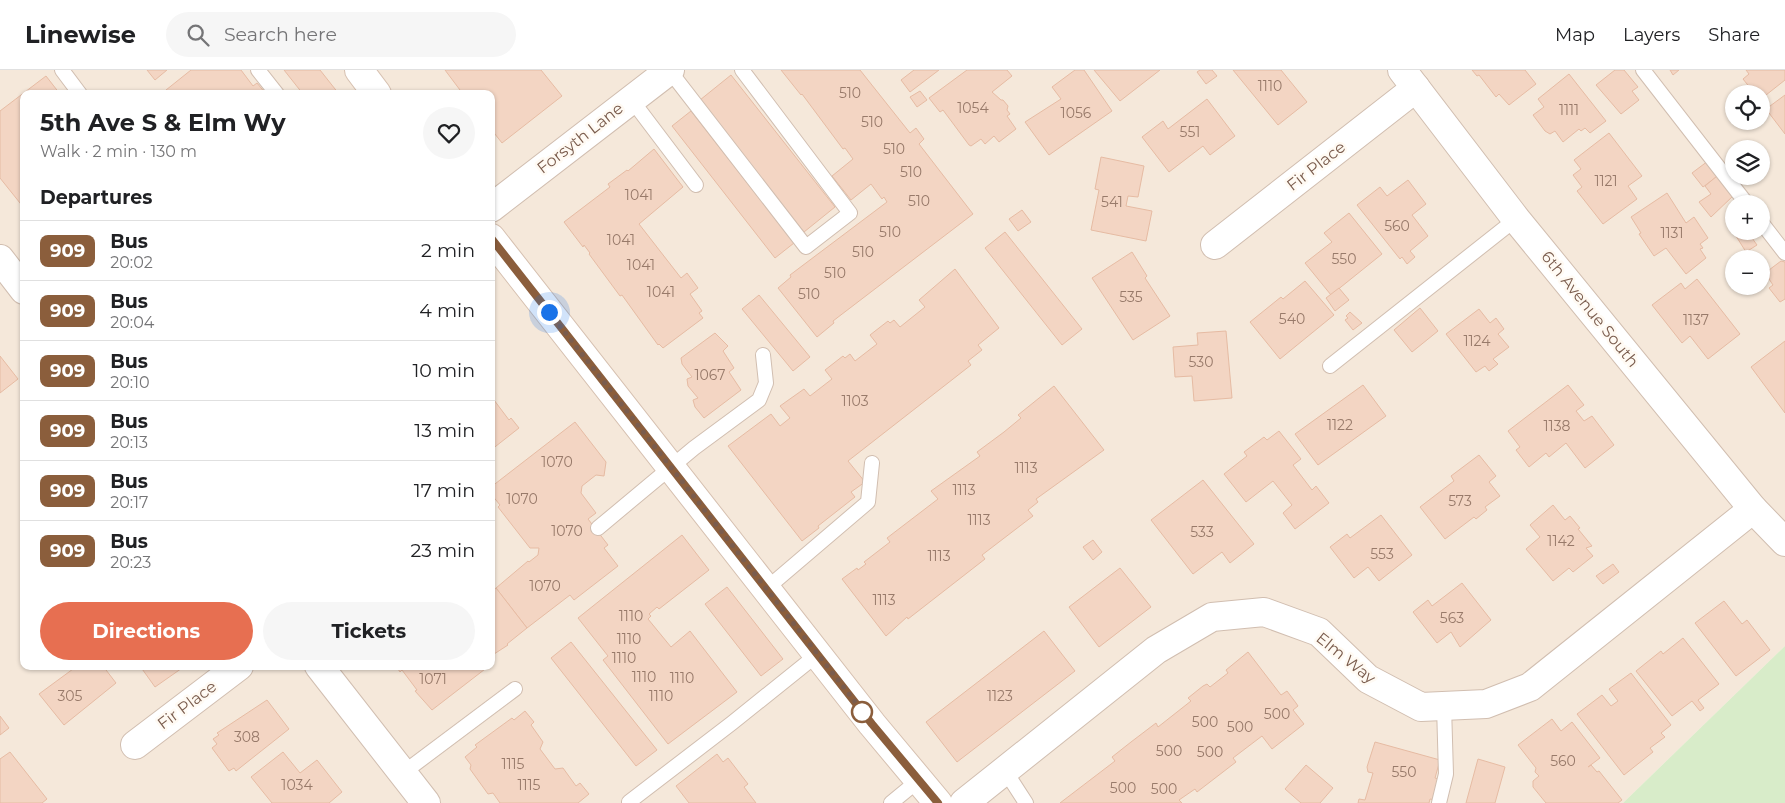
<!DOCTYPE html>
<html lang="en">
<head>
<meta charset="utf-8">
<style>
	:root { --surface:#fff; --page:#f6f6f6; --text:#202124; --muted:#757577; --line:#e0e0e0; --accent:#e76f51 }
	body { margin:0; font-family:Montserrat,sans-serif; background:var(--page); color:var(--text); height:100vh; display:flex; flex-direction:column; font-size:19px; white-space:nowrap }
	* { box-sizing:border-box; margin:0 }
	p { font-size:16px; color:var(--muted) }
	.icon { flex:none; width:28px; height:28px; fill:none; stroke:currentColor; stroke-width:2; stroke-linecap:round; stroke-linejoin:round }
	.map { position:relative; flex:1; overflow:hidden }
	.side { position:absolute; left:20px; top:20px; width:475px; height:580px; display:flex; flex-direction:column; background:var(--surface); border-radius:10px; box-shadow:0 1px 4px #0004 }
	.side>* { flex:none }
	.badge { padding:0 10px; border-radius:8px; font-size:18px; line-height:32px }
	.buttons { position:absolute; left:1725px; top:15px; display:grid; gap:10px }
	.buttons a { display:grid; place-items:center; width:45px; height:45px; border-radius:50%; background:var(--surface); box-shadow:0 1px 4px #0004; font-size:25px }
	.you { position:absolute; width:25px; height:25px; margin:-12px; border:4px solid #fff; border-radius:50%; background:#1a73e8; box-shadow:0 0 0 8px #1a73e833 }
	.map>.badge { position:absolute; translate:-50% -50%; box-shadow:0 0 0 2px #fff }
	h2 { padding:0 20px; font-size:19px; line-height:45px }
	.round { display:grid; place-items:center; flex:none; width:52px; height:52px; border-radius:26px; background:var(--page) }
	.overview { display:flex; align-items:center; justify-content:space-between; height:85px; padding:0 20px }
	h1 { font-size:24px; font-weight:700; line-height:38px }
	.action { display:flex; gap:10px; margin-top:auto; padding:10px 20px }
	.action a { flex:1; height:58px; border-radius:30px; background:var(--accent); color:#fff; font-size:20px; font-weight:700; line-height:58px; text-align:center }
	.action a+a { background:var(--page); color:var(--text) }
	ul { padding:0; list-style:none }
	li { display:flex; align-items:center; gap:15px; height:60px; padding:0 20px; border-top:1px solid var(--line) }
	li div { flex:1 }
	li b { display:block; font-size:19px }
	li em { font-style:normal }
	li .badge { min-width:55px; font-weight:700; text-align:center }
	header { display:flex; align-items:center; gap:30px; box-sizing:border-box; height:70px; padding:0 25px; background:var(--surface); border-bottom:1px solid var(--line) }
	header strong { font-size:24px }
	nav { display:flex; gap:28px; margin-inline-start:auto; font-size:18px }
	.search { width:350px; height:45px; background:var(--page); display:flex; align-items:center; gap:12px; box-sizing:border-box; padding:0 18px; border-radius:28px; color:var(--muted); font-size:19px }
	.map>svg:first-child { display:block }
	.residential { fill:#f5e8da; fill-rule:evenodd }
	.green { fill:#d8ecc9 }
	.building { fill:#f3d5c3; stroke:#e6bba3 }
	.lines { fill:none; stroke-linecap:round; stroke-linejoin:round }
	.lane-casing { stroke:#d1beb0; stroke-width:16 }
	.street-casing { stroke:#d1beb0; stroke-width:30 }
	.secondary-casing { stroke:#d6c0b0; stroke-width:30 }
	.lane { stroke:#fff; stroke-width:14 }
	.street { stroke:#fff; stroke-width:28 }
	.secondary { stroke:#fff; stroke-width:28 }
	.line-casing { stroke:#fff; stroke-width:11 }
	.line { stroke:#8b5e3c; stroke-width:8 }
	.walk { stroke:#7a5c4d; stroke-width:5; stroke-dasharray:0 9 }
	.stop-dot { fill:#fff; stroke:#8b5e3c; stroke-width:2.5 }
	.labels { text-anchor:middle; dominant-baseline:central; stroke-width:5; stroke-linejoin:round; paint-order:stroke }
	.number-label { font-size:14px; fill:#987a6a }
	.street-label { font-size:16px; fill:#7a5c4d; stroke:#fffaf3 }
</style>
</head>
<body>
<header>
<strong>Linewise</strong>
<div class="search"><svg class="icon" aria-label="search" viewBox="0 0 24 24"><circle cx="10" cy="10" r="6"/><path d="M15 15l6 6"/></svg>Search here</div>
<nav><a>Map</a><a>Layers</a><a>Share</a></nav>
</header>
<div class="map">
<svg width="1785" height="733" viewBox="0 0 1785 733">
	<rect width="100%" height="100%" fill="#fdf6ec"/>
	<path class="residential" d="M0 0H1785V576L1623 733H0ZM24 24H491V596H24ZM1734 24H1761V51H1734ZM1734 79H1761V106H1734ZM1734 134H1761V161H1734ZM1734 189H1761V216H1734Z"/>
	<path class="green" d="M1785 576V733H1623Z"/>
	<g class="building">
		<path d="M147 0H167L155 10Z"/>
		<path d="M191 0H241L253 16 257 13 266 24H169L166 20Z"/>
		<path d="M284 0H320L339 24H303Z"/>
		<path d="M445 0H541L562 26 502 73 491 59V24H463Z"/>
		<path d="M781 0H860L910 63 916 58 924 69 919 74 973 144 833 251 834 253 817 267 778 218 791 207 790 205 887 132 884 127 882 129 871 114 851 130 832 106 853 89 845 78 843 79 802 24 801 25Z"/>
		<path d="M914 0H939L910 22 901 10Z"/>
		<path d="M967 0H1007L1012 6 992 22 1001 30H1003L1008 36 1007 40 1010 44 1007 46 1016 59 999 72 994 66 985 74 981 69 971 76 969 75 943 40 940 42 929 28Z"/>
		<path d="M1075 0H1084L1112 41 1049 85 1025 52 1061 29 1052 17Z"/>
		<path d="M1094 0H1160L1120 31Z"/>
		<path d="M1200 0H1212L1217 6 1206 14 1197 2Z"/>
		<path d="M1233 0H1281L1307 32 1278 55Z"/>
		<path d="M1472 0H1525L1536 14 1509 35 1499 24 1496 27 1479 5 1477 6Z"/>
		<path d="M1615 0H1624L1638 17 1632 21 1639 30 1621 44 1596 15Z"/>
		<path d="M1670 0H1679L1673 5Z"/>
		<path d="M1746 0H1785V10L1761 29V24H1755L1743 9 1749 4Z"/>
		<path d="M1569 4 1606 51 1590 63 1585 58 1581 61 1579 59 1563 72 1555 61 1550 64 1545 61 1533 45 1544 37 1538 29Z"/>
		<path d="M731 5 835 137 804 162 700 30Z"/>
		<path d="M46 6 60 24H24V138L0 108V41Z"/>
		<path d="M920 21 927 30 917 37 910 27Z"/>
		<path d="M1785 25V64L1766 39Z"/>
		<path d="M1207 29 1235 66 1210 85 1203 76 1169 102 1142 67 1163 51 1168 59Z"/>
		<path d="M691 41 794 173 775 188 672 56Z"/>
		<path d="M1609 63 1642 106 1628 116 1637 129 1603 154 1577 121 1582 117 1573 105 1581 99 1574 90Z"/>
		<path d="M654 79 683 117 639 154 681 208 687 203 698 218 690 224 702 241 699 243 703 248 663 278 659 274 658 275 622 225 620 226 589 184 590 183 584 175 583 177 564 152 610 117 608 114 627 100 628 101Z"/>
		<path d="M1101 87 1144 96 1138 127 1128 126 1126 136 1152 141 1146 171 1091 160 1099 120 1095 119Z"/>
		<path d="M1708 91 1719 105 1703 117 1692 103Z"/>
		<path d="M1717 106 1733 126 1711 147 1699 132 1711 124 1705 116Z"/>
		<path d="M1408 110 1426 134 1412 145 1428 166 1410 181 1415 187 1407 194 1402 187 1400 189 1357 135 1380 117 1387 126Z"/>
		<path d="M1667 123 1686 153 1694 147 1708 168 1700 174 1703 178 1700 179 1706 188 1686 204 1666 178 1654 186 1639 164 1641 163 1631 147Z"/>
		<path d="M1022 140 1031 152 1018 161 1009 149Z"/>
		<path d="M1349 143 1382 184 1331 225 1305 193 1332 172 1324 163Z"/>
		<path d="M1743 161H1747L1757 175 1746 182 1736 166Z"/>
		<path d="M1005 162 1082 259 1062 275 985 178Z"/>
		<path d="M1132 182 1147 206 1145 208 1170 246 1133 270 1092 208Z"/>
		<path d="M1781 191 1785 192V229L1780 232 1769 218 1773 215 1765 203Z"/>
		<path d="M955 199 999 258 978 275 982 280 968 291 971 295 848 391 865 412 851 422 855 427 818 456 819 458 802 471 728 376 771 344 780 356 790 348 780 336 804 319 810 326 832 309 825 300 843 286 845 288 850 284 855 291 877 274 870 265 888 251 890 253 894 250 900 257 925 237 919 230Z"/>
		<path d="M1697 209 1740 264 1708 289 1690 266 1682 273 1652 235 1681 213 1685 219Z"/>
		<path d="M1305 211 1334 245 1280 289 1250 252 1281 227 1283 229Z"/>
		<path d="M1339 218 1349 230 1335 241 1326 228Z"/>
		<path d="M759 225 810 287 793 301 742 239Z"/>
		<path d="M1420 238 1438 261 1412 282 1394 260Z"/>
		<path d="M1479 239 1490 253 1496 248 1504 259 1498 264 1509 277 1493 289 1498 294 1489 301 1485 296 1476 302 1446 264Z"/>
		<path d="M1350 242 1362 253 1353 260 1345 250 1348 248 1346 246Z"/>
		<path d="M1226 261 1232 328 1194 331 1192 306 1175 307 1173 277 1198 275 1197 263Z"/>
		<path d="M715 263 728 276 723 281 734 298 729 302 741 320 704 348 695 337 693 330 698 328 688 316 687 309 692 307 682 294 681 288Z"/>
		<path d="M1785 271V343L1751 297Z"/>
		<path d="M0 286 18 309 0 323Z"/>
		<path d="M1363 315 1386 346 1318 395 1295 364Z"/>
		<path d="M1568 315 1584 335 1576 341 1584 351 1592 346 1614 375 1585 398 1566 373 1549 387 1546 383 1529 397 1516 380 1520 377 1508 361Z"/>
		<path d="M1054 316 1104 380 1036 429 1038 432 1028 440 1033 446 982 485 985 489 908 549 907 547 886 566 842 509 857 498 858 500 866 494 864 492 890 472 887 468 938 429 931 421 980 386 977 382 1004 362 1021 348 1018 345Z"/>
		<path d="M491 326 509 350 511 348 519 358 491 380Z"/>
		<path d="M575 352 606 392 604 406 596 405 582 416 581 423 596 443 588 449 608 475 604 478 618 496 574 530 570 525 527 558 496 518 528 491 529 492 538 485 539 478H530L498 437 500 435 491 424V417Z"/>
		<path d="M1279 361 1301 389 1293 395 1312 420 1316 416 1329 433 1295 459 1283 443 1292 435 1273 411 1246 432 1224 404 1247 386 1244 382 1264 367 1267 370Z"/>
		<path d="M1479 385 1496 406 1489 412 1500 426 1485 437 1487 440 1476 449 1474 447 1445 469 1420 437 1454 411 1451 406Z"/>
		<path d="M1203 410 1254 474 1230 493 1222 482 1193 504 1151 450Z"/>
		<path d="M1553 435 1565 450 1570 446 1580 458 1578 459 1592 476 1586 478 1593 486 1573 502 1569 498 1553 511 1526 479 1540 467 1530 455Z"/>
		<path d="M1381 445 1412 485 1379 511 1368 497 1354 508 1330 477 1347 464 1350 468Z"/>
		<path d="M682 465 709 500 659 539 657 537 649 544 651 546 648 549 671 577 690 561 737 622 668 674 603 590 608 586 578 548Z"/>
		<path d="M1093 470 1102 482 1093 490 1083 477Z"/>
		<path d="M1613 494 1619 502 1603 514 1596 506Z"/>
		<path d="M1120 498 1151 537 1099 577 1069 537Z"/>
		<path d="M1462 513 1491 550 1460 577 1451 562 1437 573 1413 542 1428 530 1432 536Z"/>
		<path d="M727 517 783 589 761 606 705 534Z"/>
		<path d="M496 518 527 558 507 574 508 575 491 586V522Z"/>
		<path d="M1724 531 1742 554 1747 550 1770 580 1736 606 1695 553Z"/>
		<path d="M1044 561 1075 601 957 692 926 652Z"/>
		<path d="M1683 568 1719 614 1698 630 1704 638 1700 641 1692 631 1672 646 1636 601 1661 581 1663 584Z"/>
		<path d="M571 572 657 680 636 696 551 588Z"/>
		<path d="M1248 582 1281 625 1287 621 1296 633 1298 636 1293 640 1304 654 1272 679 1262 666 1233 688 1236 692 1197 722 1195 719 1179 730 1182 733H1060L1115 691 1112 687 1131 672 1156 653 1158 657 1191 631 1188 628 1203 616 1207 614 1210 617 1228 603 1226 600Z"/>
		<path d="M71 596H103L116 613 64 655 39 624 73 599Z"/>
		<path d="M140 596H185L155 617Z"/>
		<path d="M396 596H489L432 640 415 621 417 620 402 600 400 602Z"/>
		<path d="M1631 603 1671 655 1661 663 1665 667 1650 678 1653 682 1624 705 1577 644 1602 625 1611 636 1618 631 1609 619Z"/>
		<path d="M267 630 289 659 236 701 234 698 229 701 212 678 217 674 213 669 219 665 217 663Z"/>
		<path d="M525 641 534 652 531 655 543 672 540 679 555 699 563 698 576 716 580 713 589 724 578 733H500L493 723 488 724 470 699 471 695 465 687 477 677 475 675 512 648 514 650Z"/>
		<path d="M0 646 9 658 0 665Z"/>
		<path d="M1552 649 1561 661 1572 652 1600 688 1588 697 1591 695 1597 702 1599 701 1622 730 1618 733H1546L1533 717V711L1539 706 1535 702 1536 698 1518 675Z"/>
		<path d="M1375 672 1440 690 1435 708 1442 710 1435 730 1430 729 1429 733H1358L1359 729 1365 730 1373 703 1368 702 1367 697Z"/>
		<path d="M10 682 47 729 42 733H0V689Z"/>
		<path d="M283 682 300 703 317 690 342 722 329 733H272L251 707Z"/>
		<path d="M717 684 723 692 728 688 748 714 744 717 756 733H689L676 716Z"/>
		<path d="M1478 689 1505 697 1495 733H1466Z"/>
		<path d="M1306 695 1333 718 1320 733H1301L1285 719Z"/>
	</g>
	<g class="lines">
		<defs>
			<g id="lane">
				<path d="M62 0 80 24"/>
				<path d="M258 0 277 24"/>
				<path d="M669 0 806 177 850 143 742 0"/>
				<path d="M1643 0 1747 134"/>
				<path d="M631 29 696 115"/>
				<path d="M1761 152 1785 183"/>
				<path d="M1330 296 1516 149"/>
				<path d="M598 458 694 378 759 330 766 313 763 285"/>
				<path d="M766 519 868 432 872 393"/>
				<path d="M1004 699 1026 733"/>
				<path d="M403 703 515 619"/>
				<path d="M629 732 732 653 818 584"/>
				<path d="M891 733 919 710"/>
				<path d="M1439 733 1446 704 1444 636"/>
			</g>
			<g id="street">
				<path d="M1402 0 1516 149 1753 439 1785 472"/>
				<path d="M491 138 670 0"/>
				<path d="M1215 175 1416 18"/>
				<path d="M0 189 24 220"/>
				<path d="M319 596 426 733"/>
				<path d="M135 675 239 596"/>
				<path d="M964 733 1156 580 1212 547 1264 542 1319 562 1368 609 1421 637 1486 634 1530 617 1753 439"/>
			</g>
			<g id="secondary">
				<path d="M359 0 377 24"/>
				<path d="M491 168 872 654 938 733"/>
			</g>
		</defs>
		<use href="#lane" class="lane-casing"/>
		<use href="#street" class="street-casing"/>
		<use href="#secondary" class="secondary-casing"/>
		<use href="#lane" class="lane"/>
		<use href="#street" class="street"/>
		<use href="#secondary" class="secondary"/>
	</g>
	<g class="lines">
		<defs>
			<path id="line" d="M491 168 872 654 938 733"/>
		</defs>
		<use href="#line" class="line-casing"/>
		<use href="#line" class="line"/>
		<path class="walk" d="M549 242 864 643 862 642"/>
	</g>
	<circle class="stop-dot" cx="862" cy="642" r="10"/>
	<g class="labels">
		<g class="number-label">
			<text x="1270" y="16">1110</text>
			<text x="850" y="23">510</text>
			<text x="973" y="38">1054</text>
			<text x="1569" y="40">1111</text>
			<text x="1076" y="43">1056</text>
			<text x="872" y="52">510</text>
			<text x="1190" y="62">551</text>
			<text x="894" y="79">510</text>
			<text x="911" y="102">510</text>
			<text x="1606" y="111">1121</text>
			<text x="639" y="125">1041</text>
			<text x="919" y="131">510</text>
			<text x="1112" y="132">541</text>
			<text x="1397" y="156">560</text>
			<text x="890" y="162">510</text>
			<text x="1672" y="163">1131</text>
			<text x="621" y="170">1041</text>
			<text x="863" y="182">510</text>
			<text x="1344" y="189">550</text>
			<text x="641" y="195">1041</text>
			<text x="835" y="203">510</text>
			<text x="661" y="222">1041</text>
			<text x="809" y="224">510</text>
			<text x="1131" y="227">535</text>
			<text x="1292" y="249">540</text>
			<text x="1696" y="250">1137</text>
			<text x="1477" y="271">1124</text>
			<text x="1201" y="292">530</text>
			<text x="710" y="305">1067</text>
			<text x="855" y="331">1103</text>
			<text x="1340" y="355">1122</text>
			<text x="1557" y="356">1138</text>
			<text x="557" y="392">1070</text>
			<text x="1026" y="398">1113</text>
			<text x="964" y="420">1113</text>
			<text x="522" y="429">1070</text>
			<text x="1460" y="431">573</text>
			<text x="979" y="450">1113</text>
			<text x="567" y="461">1070</text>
			<text x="1202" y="462">533</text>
			<text x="1561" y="471">1142</text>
			<text x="1382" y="484">553</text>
			<text x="939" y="486">1113</text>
			<text x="545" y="516">1070</text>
			<text x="884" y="530">1113</text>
			<text x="631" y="546">1110</text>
			<text x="1452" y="548">563</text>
			<text x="629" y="569">1110</text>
			<text x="624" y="588">1110</text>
			<text x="644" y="607">1110</text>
			<text x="682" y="608">1110</text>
			<text x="433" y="609">1071</text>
			<text x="70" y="626">305</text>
			<text x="661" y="626">1110</text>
			<text x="1000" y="626">1123</text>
			<text x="1277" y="644">500</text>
			<text x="1205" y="652">500</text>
			<text x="1240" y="657">500</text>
			<text x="247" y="667">308</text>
			<text x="1169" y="681">500</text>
			<text x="1210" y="682">500</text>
			<text x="1563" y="691">560</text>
			<text x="513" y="694">1115</text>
			<text x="1404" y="702">550</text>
			<text x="297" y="715">1034</text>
			<text x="529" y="715">1115</text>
			<text x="1123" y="718">500</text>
			<text x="1164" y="719">500</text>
		</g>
		<g class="street-label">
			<text transform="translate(580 68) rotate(-38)">Forsyth Lane</text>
			<text transform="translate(1316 96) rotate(-38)">Fir Place</text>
			<text transform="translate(1590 239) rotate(51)">6th Avenue South</text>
			<text transform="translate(1346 588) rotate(39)">Elm Way</text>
			<text transform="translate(187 635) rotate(-37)">Fir Place</text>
		</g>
	</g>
</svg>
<div class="buttons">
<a><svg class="icon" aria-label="locate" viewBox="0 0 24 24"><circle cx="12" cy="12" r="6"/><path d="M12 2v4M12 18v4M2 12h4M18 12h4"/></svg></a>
<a><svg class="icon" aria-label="layers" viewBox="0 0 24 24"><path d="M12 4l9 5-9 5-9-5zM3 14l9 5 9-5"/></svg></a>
<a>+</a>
<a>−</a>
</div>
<div class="you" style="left:549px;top:242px"></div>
<section class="side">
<div class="overview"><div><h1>5th Ave S &amp; Elm Wy</h1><p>Walk · 2 min · 130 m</p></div><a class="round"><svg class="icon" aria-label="heart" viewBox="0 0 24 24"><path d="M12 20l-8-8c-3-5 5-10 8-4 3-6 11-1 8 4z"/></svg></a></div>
<h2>Departures</h2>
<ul>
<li><span class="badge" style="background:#8b5e3c;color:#fff">909</span><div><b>Bus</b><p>20:02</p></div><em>2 min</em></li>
<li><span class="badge" style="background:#8b5e3c;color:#fff">909</span><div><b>Bus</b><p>20:04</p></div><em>4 min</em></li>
<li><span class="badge" style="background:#8b5e3c;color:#fff">909</span><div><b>Bus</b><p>20:10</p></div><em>10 min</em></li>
<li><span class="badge" style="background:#8b5e3c;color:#fff">909</span><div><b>Bus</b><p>20:13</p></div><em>13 min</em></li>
<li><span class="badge" style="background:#8b5e3c;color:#fff">909</span><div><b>Bus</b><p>20:17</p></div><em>17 min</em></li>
<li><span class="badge" style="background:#8b5e3c;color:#fff">909</span><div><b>Bus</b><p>20:23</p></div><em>23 min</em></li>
</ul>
<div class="action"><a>Directions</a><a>Tickets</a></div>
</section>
</div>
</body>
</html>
